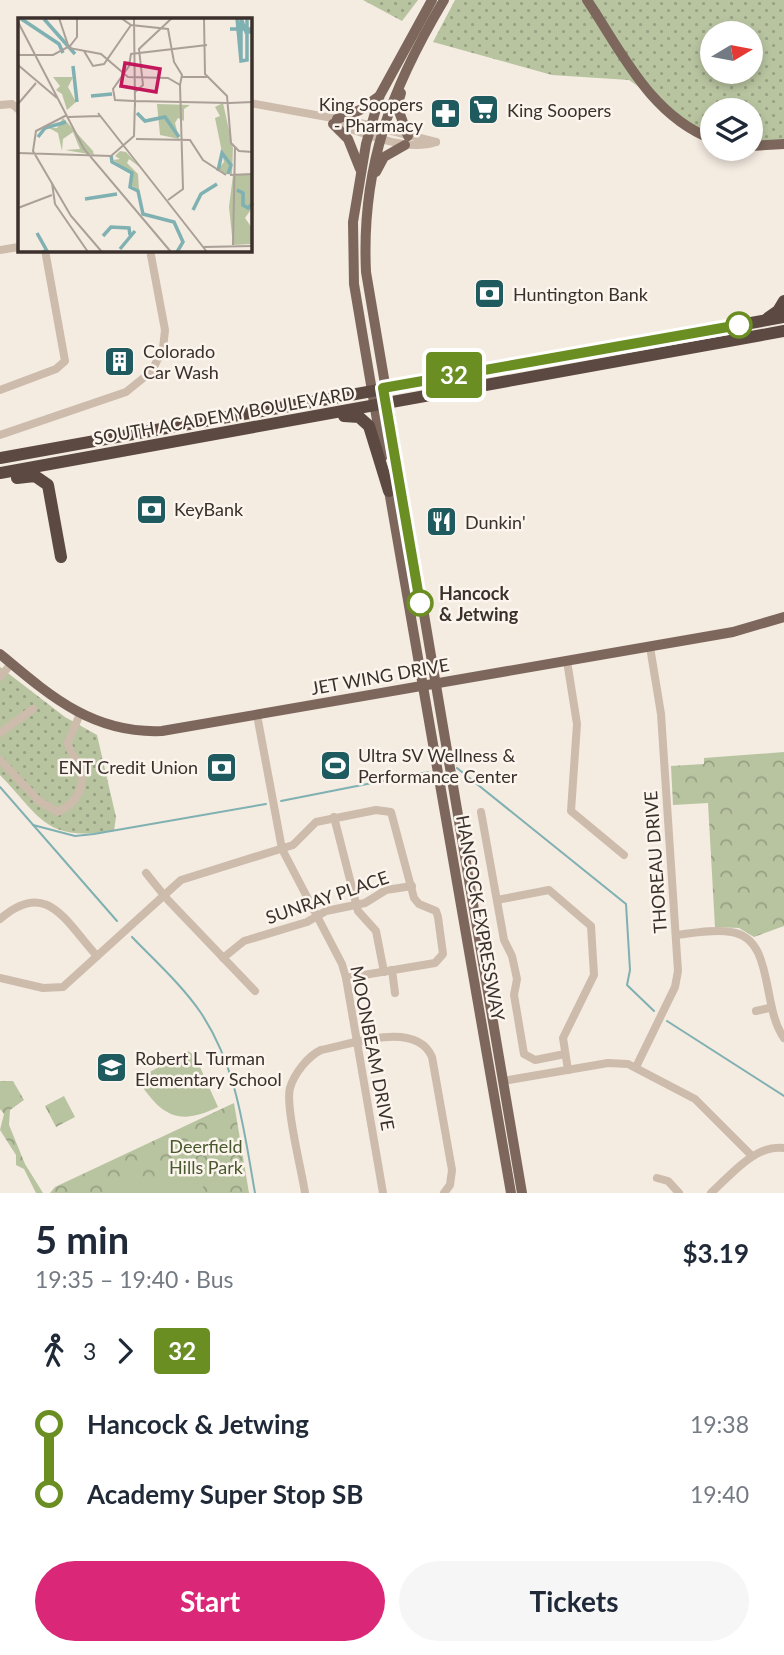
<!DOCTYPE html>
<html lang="en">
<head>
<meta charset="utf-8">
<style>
	:root { --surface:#fff; --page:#f6f6f7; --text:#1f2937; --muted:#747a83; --accent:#db2777 }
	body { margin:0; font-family:Lato,sans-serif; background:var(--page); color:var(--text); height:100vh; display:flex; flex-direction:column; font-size:26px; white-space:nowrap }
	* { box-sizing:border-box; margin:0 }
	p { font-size:23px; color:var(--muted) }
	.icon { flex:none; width:38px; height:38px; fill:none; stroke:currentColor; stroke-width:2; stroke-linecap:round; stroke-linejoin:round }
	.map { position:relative; height:1193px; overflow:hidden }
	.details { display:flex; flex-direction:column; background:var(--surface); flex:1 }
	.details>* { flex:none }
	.badge { padding:0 14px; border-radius:5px; font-size:24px; line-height:46px }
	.needle { width:46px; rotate:80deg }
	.buttons { position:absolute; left:700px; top:21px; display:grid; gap:14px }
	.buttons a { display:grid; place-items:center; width:63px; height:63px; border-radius:50%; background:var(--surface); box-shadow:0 4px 10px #0003; font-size:35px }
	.map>.badge { position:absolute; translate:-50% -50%; box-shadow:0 0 0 4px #fff }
	.legs { display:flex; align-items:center; gap:10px; height:77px; padding:0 35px; font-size:23px }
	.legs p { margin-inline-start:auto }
	.head { display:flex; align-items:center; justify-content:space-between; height:119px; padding:0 35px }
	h1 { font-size:38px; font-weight:700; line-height:52px }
	.action { display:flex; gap:14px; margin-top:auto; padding:14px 35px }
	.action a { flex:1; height:80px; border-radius:42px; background:var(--accent); color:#fff; font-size:28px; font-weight:700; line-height:80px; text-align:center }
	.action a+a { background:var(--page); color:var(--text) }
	ul { padding:0 35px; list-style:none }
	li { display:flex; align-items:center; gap:24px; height:70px; font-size:26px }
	li i { display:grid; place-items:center; width:10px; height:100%; margin:0 9px; background:currentColor }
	li i::after { content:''; width:18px; height:18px; margin:-9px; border:5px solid; border-radius:50%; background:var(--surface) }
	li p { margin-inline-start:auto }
	li:first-child i { background:linear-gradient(#0000 50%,currentColor 0) }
	li:last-child i { background:linear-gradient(currentColor 50%,#0000 0) }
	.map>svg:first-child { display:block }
	.grass { fill:url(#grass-dots); fill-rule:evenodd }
	.forest { fill:url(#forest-crowns) }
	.garden { fill:#b8c4a0 }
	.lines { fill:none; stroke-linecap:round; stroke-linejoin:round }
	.stream { stroke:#7fb0b2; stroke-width:2 }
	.minor { stroke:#cdbbac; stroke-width:8 }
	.major { stroke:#7d675c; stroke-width:10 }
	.highway { stroke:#5c4a42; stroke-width:12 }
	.line-1-casing { stroke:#fff; stroke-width:16 }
	.line-1 { stroke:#6b8e23; stroke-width:10 }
	.stop-1-dot { fill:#fff; stroke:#6b8e23; stroke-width:3.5 }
	.labels { text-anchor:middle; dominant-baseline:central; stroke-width:5; stroke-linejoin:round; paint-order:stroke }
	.poi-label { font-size:18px; fill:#3b302b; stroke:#fbf5ee; text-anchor:start }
	.street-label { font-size:18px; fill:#3b302b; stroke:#fbf5ee }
	.stop-label { font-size:18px; font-weight:bold; fill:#3b302b; stroke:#fbf5ee; text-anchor:start }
	.park-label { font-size:18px; fill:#4a5a2e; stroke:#fbf5ee }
	.inset-river { fill:none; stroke:#7fb0b2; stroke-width:3.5 }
	.inset-road { fill:none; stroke:#aaa098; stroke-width:2 }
	.view { fill:#c2185b; fill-opacity:0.15; stroke:#c2185b; stroke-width:3.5 }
	.inset-edge { fill:none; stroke:#3b302b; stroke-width:3.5 }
</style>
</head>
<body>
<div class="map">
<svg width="784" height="1193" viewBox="0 0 784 1193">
	<defs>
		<pattern id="grass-dots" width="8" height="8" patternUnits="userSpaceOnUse" patternTransform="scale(1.75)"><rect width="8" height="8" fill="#b8c4a0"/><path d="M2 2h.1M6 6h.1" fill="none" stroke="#97a083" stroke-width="1.8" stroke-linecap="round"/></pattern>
		<pattern id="forest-crowns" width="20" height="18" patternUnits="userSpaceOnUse" patternTransform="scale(1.75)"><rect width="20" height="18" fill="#b8c4a0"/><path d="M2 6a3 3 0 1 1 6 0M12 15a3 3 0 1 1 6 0" fill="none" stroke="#97a083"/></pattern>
	</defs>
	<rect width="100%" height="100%" fill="#f4ebe1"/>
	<g class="grass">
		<path d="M363 0H418L402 21Z"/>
		<path d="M455 0H784V142L751 144V110H712V138L629 80 552 75 433 42ZM712 33H751V72H712Z"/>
		<path d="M0 667 65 717 97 735 116 817 114 831C45 841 43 820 0 775Z"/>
	</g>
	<g class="forest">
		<path d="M784 752V926L754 937 739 928 715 927 708 803 673 805 671 766 704 764V758Z"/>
		<path d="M0 1081H13L24 1100 10 1110 9 1125 25 1164 43 1193H36L24 1169 16 1165V1155L0 1130 4 1114 0 1109Z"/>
		<path d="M64 1096 75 1117 56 1127 45 1106Z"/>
		<path d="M234 1103 249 1193H50L55 1187Z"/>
	</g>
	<g class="garden">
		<path d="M188 1051 195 1056 218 1107C177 1127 161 1115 137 1079Z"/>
		<path d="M202 1180 204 1193H109L112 1186Z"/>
	</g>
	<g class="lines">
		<g class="stream">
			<path d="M457 768 626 904 630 970 627 985 654 1011"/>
			<path d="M0 787 117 921"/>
			<path d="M281 801 428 772"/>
			<path d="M33 825 75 836 94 834 266 804"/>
			<path d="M132 937C155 961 182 985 201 1013 237 1067 244 1131 255 1193"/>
			<path d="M667 1021 784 1096"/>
		</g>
		<g class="minor">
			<path d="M250 103 360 123 436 142"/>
			<path d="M0 105 12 104 19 110"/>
			<path d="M334 124C365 132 405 153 436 142"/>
			<path d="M0 250 19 247"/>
			<path d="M0 390 56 369 65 361 45 250"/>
			<path d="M0 435 126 392 152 371 163 348 165 330 150 250"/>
			<path d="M567 661 577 724 571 811 624 855"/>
			<path d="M0 677 11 664"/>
			<path d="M257 715 282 849 342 964 346 978 383 1193"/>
			<path d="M0 733 33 709"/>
			<path d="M0 760 39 801 58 812C79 802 88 783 77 762 73 754 68 750 68 742L80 714"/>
			<path d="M481 812 504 940 512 956 517 979 514 995 524 1054 535 1060 565 1054"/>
			<path d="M334 817 358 911 376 931 384 972"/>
			<path d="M146 873 167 899 255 991"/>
			<path d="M497 900 549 890 591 926 594 975 563 1038 568 1070"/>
			<path d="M0 919C47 878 65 921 97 956"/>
			<path d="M676 935C693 933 714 929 731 932 775 938 761 1007 784 1038"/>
			<path d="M223 958 244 941 307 922 326 911 365 903 386 890 412 886"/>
			<path d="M392 970 395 993"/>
			<path d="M0 978 43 988 63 987 181 880 293 845 316 822 376 810 391 812 414 898 419 904 436 911 438 917 443 954 435 963 346 978"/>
			<path d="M756 1011 769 1008"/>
			<path d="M636 1067 675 987 678 971 661 714 650 647"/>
			<path d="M503 1081 608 1063 628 1064 695 1099 752 1156"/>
			<path d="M657 1178 668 1181 679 1193"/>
			<path d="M305 1193C302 1172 285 1105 290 1088 294 1074 308 1056 321 1050 353 1044 416 1020 432 1057L452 1170 450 1185 444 1193"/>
			<path d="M711 1193C731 1175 755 1144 784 1148"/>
		</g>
		<g class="major">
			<path d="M444 0C391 89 361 167 366 272L522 1193"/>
			<path d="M587 0C622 52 650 115 712 139"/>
			<path d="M401 93 397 106 408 136"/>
			<path d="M337 119 360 110 378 97"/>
			<path d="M333 124 348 139 360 169"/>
			<path d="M751 146 784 144"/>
			<path d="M376 172 384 157 405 145"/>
			<path d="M383 456 354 284 353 222 366 144 380 95 432 0"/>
			<path d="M388 485 511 1193"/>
			<path d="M0 654C50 696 93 734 162 731L733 632 784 617"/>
		</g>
		<g class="highway">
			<path d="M768 318 778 311 784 301"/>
			<path d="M344 416 359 417 369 426 389 491"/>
			<path d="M0 458 784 317"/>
			<path d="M0 473 784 331"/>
			<path d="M17 478 35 476 48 485 61 557"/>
		</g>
	</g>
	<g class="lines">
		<defs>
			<path id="line-1" d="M420 603 383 388 739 325"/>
		</defs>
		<use href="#line-1" class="line-1-casing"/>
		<use href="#line-1" class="line-1"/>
	</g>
	<defs>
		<symbol id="supermarket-square" viewBox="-11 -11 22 22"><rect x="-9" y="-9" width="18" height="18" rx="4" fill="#1f5a5e" stroke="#fbf5ee"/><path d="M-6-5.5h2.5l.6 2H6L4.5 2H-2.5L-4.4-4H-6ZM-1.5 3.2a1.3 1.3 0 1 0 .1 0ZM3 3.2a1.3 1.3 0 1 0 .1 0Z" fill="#fff"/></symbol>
		<symbol id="pharmacy-square" viewBox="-11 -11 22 22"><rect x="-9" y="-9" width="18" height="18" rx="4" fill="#1f5a5e" stroke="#fbf5ee"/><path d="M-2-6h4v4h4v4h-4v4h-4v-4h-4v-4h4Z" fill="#fff"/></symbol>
		<symbol id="bank-square" viewBox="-11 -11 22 22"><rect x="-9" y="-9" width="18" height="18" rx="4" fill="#1f5a5e" stroke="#fbf5ee"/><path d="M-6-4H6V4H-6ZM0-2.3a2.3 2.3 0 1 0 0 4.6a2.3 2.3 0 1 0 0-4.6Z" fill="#fff"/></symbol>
		<symbol id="building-square" viewBox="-11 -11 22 22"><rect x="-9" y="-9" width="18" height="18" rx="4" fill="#1f5a5e" stroke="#fbf5ee"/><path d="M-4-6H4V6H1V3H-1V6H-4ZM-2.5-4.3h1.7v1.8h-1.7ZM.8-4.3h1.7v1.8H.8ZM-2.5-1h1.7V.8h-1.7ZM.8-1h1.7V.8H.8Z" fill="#fff"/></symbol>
		<symbol id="restaurant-square" viewBox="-11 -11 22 22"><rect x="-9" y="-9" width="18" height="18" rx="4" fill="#1f5a5e" stroke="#fbf5ee"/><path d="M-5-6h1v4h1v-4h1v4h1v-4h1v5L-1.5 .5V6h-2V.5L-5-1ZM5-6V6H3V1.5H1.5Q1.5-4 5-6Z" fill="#fff"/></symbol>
		<symbol id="stadium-square" viewBox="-11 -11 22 22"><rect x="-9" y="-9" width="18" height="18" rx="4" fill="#1f5a5e" stroke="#fbf5ee"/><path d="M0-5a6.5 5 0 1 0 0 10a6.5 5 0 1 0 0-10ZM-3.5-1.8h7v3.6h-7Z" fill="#fff"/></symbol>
		<symbol id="school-square" viewBox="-11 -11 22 22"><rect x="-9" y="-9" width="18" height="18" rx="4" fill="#1f5a5e" stroke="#fbf5ee"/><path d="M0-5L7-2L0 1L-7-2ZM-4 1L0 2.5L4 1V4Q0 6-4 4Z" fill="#fff"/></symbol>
	</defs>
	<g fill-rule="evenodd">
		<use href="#supermarket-square" x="466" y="92" width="35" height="35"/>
		<use href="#pharmacy-square" x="428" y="96" width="35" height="35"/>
		<use href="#bank-square" x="472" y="276" width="35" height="35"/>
		<use href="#building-square" x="102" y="344" width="35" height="35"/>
		<use href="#bank-square" x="134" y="492" width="35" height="35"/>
		<use href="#restaurant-square" x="424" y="504" width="35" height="35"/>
		<use href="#stadium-square" x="318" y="748" width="35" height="35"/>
		<use href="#bank-square" x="204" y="750" width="35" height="35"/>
		<use href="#school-square" x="94" y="1050" width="35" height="35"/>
	</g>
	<g class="stop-1-dot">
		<circle cx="739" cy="325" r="12"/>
		<circle cx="420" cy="603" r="12"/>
	</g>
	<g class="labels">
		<g class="poi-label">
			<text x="423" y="104" text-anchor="end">King Soopers<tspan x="423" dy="21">- Pharmacy</tspan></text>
			<text x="507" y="110">King Soopers</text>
			<text x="513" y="294">Huntington Bank</text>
			<text x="143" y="351">Colorado<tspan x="143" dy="21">Car Wash</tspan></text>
			<text x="174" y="509">KeyBank</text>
			<text x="465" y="522">Dunkin'</text>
			<text x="358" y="755">Ultra SV Wellness &amp;<tspan x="358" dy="21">Performance Center</tspan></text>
			<text x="198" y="767" text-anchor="end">ENT Credit Union</text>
			<text x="135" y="1058">Robert L Turman<tspan x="135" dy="21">Elementary School</tspan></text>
		</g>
		<g class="street-label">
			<text transform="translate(224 415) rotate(-10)">SOUTH ACADEMY BOULEVARD</text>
			<text transform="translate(380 676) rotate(-10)">JET WING DRIVE</text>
			<text transform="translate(655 862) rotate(-94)">THOREAU DRIVE</text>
			<text transform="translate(327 897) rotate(-19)">SUNRAY PLACE</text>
			<text transform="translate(481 918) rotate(80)">HANCOCK EXPRESSWAY</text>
			<text transform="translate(373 1048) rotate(79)">MOONBEAM DRIVE</text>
		</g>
		<g class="stop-label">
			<text x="439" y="593">Hancock<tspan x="439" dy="21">&amp; Jetwing</tspan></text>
		</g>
		<g class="park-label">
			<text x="206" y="1146">Deerfield<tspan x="206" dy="21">Hills Park</tspan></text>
		</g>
	</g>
	<g transform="translate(18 18)">
		<rect width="234" height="234" fill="#f4ebe1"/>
		<path d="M35 59H55L50 69 58 84 49 92 44 76 38 72 42 68ZM205 85 215 130 214 156H205L201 150 206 144 197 100 202 98 197 89ZM139 86 172 87 166 91V103L160 100 157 105 161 121 142 117ZM45 100 75 133 76 137 47 132 62 131 55 114 45 121 44 133 40 115 31 110H39ZM102 133 108 134 123 150 111 141 109 145 120 156 121 172 113 167 114 155 95 142 102 141 97 138ZM215 157H234V190L227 200 234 210 233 226 215 227 211 189Z" fill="#b8c4a0"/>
		<path class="inset-river" d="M2 0 41 26 45 35M219 0 223 43 229 42V0M223 0 228 14H235M26 1 57 36M212 11H235M223 43V0M55 48 59 84M73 78 94 76M119 95 127 103 147 99 161 119M20 119 27 110 48 104M93 137 94 144 114 155 112 169 120 173 125 196 156 204 165 224 159 234M200 153 204 135 213 147 210 156M219 172 225 175V187L230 190 235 185M67 181 99 176M175 192 183 176 199 166M19 215 29 233 24 234M85 218 93 209 111 210 112 217M102 231 117 213"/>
		<path class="inset-road" d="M41 0 51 30 83 36 110 59 150 60 162 67 165 171 150 182M103 0 113 7 150 11 156 44 164 57 162 67M116 0 117 88M186 0 187 56 209 78 213 125 221 133 235 134M0 4 66 131 153 234M66 33 75 48 86 46 113 7M0 37H35L52 28 59 19V0M0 47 39 80M164 59H189M117 74 125 67 121 31 154 0M116 83 97 82 95 71 111 48 113 36 189 27M211 85 235 84M0 86 18 65M80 95 189 234M49 97 18 113 15 133 53 198 84 234M50 99 82 98M118 121 172 122 185 142 208 157M0 135 93 138 116 118 117 83 211 85M212 157 235 156M34 165 37 186 70 234M0 190 34 177M215 227 217 129M185 229 235 228"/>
		<path class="view" d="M107 45 142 51 138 74 103 68Z"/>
		<rect width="234" height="234" class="inset-edge"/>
	</g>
</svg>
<div class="buttons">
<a><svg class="needle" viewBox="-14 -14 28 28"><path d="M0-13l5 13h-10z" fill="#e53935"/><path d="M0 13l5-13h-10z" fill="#747a83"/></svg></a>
<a><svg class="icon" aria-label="layers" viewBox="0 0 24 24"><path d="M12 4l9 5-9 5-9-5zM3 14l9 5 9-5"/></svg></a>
</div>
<b class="badge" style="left:454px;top:375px;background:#6b8e23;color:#fff">32</b>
</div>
<section class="details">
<div class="head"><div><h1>5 min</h1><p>19:35 – 19:40 · Bus</p></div><b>$3.19</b></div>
<div class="legs"><svg class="icon" aria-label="walk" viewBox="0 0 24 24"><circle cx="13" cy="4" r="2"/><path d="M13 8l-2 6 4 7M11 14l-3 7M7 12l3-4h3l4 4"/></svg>3<svg class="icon" aria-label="forward" viewBox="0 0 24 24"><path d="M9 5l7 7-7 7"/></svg><b class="badge" style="background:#6b8e23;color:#fff">32</b></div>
<ul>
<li><i style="color:#6b8e23"></i><b>Hancock &amp; Jetwing</b><p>19:38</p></li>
<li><i style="color:#6b8e23"></i><b>Academy Super Stop SB</b><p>19:40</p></li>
</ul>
<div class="action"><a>Start</a><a>Tickets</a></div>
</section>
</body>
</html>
